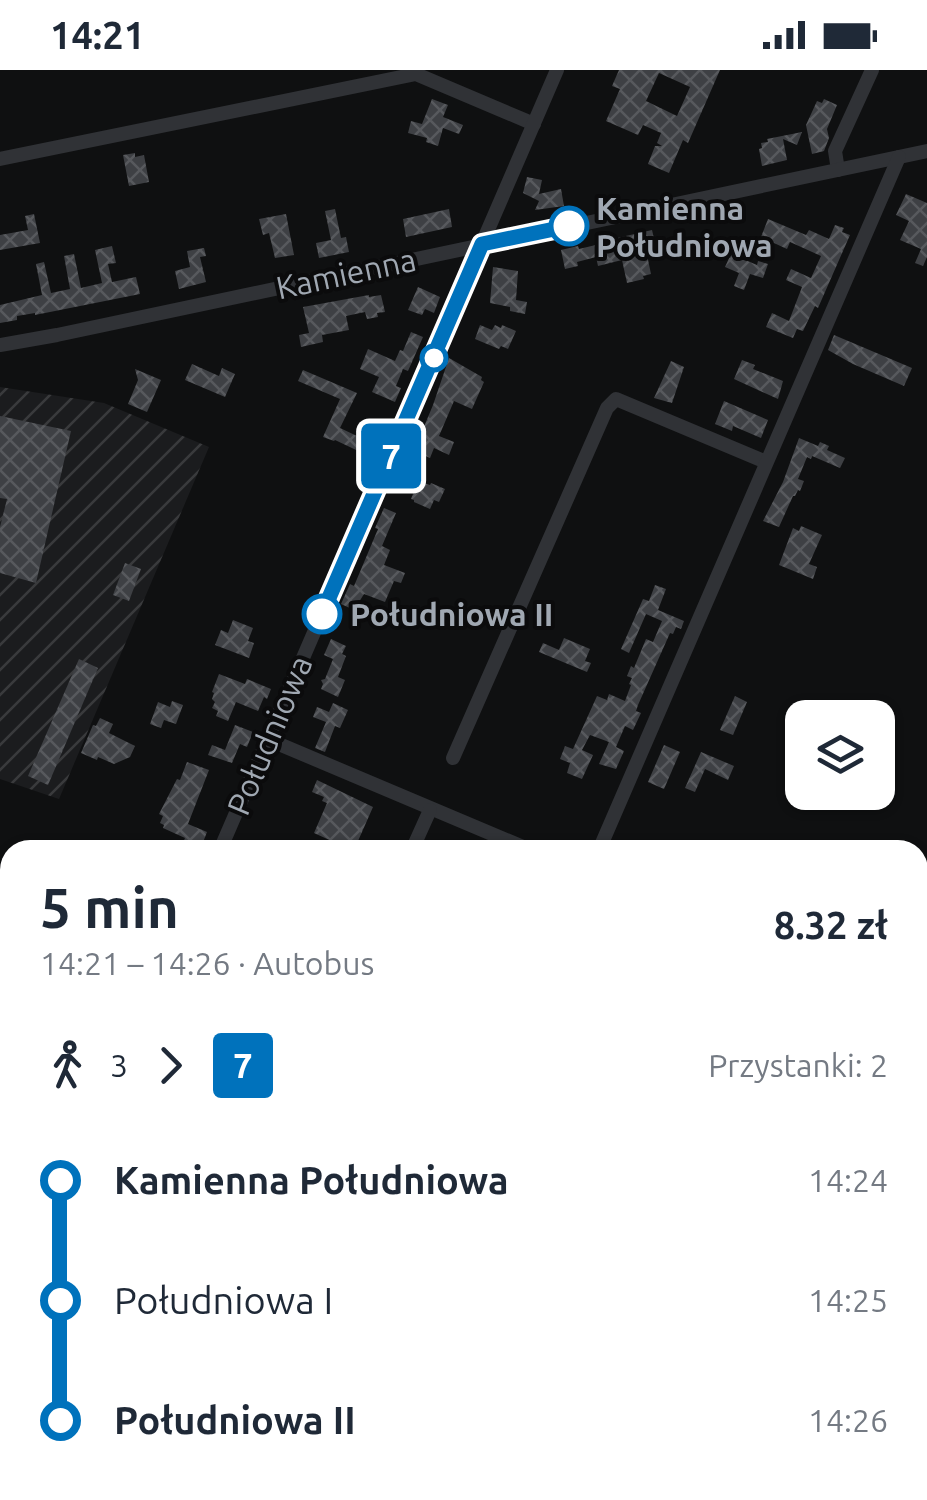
<!DOCTYPE html>
<html lang="pl">
<head>
<meta charset="utf-8">
<style>
	:root { --surface:#fff; --page:#f2f2f3; --text:#1f2937; --muted:#747a83 }
	body { margin:0; font-family:Ubuntu,sans-serif; background:var(--page); color:var(--text); height:100vh; display:flex; flex-direction:column; font-size:38px; white-space:nowrap }
	* { box-sizing:border-box; margin:0 }
	p { font-size:32px; color:var(--muted) }
	.icon { flex:none; width:55px; height:55px; fill:none; stroke:currentColor; stroke-width:2; stroke-linecap:round; stroke-linejoin:round }
	.map { position:relative; flex:1; overflow:hidden }
	.sheet { position:absolute; left:0px; top:770px; width:928px; height:660px; display:flex; flex-direction:column; background:var(--surface); border-radius:30px 30px 0 0; box-shadow:0 2px 8px #0004 }
	.sheet>* { flex:none }
	.badge { padding:0 20px; border-radius:8px; font-size:35px; line-height:65px }
	.controls { position:absolute; left:785px; top:630px; display:grid; gap:20px }
	.controls a { display:grid; place-items:center; width:110px; height:110px; border-radius:20px; background:var(--surface); box-shadow:0 2px 8px #0004; font-size:50px }
	.map>.badge { position:absolute; translate:-50% -50%; box-shadow:0 0 0 5px #fff }
	.legs { display:flex; align-items:center; gap:15px; height:110px; padding:0 40px; font-size:32px }
	.legs p { margin-inline-start:auto }
	.summary { display:flex; align-items:center; justify-content:space-between; height:170px; padding:0 40px }
	h1 { font-size:55px; font-weight:700; line-height:75px }
	ul { padding:0 40px; list-style:none }
	li { display:flex; align-items:center; gap:35px; height:120px; font-size:38px }
	li i { display:grid; place-items:center; width:15px; height:100%; margin:0 12px; background:currentColor }
	li i::after { content:''; width:25px; height:25px; margin:-12px; border:8px solid; border-radius:50%; background:var(--surface) }
	li p { margin-inline-start:auto }
	li:first-child i { background:linear-gradient(#0000 50%,currentColor 0) }
	li:last-child i { background:linear-gradient(currentColor 50%,#0000 0) }
	.status { display:flex; justify-content:space-between; align-items:center; height:70px; padding:0 50px; background:var(--surface); direction:ltr }
	.status svg { height:28px; fill:currentColor }
	.map>svg:first-child { display:block }
	.industrial { fill:url(#industrial-furrows) }
	.lines { fill:none; stroke-linecap:round; stroke-linejoin:round }
	.stream { stroke:#283237; stroke-width:4 }
	.building { fill:url(#building-cross-hatch); fill-rule:evenodd }
	.minor { stroke:#303236; stroke-width:14 }
	.line-1-casing { stroke:#fff; stroke-width:22 }
	.line-1 { stroke:#0072bc; stroke-width:15 }
	.stop-1-dot { fill:#fff; stroke:#0072bc; stroke-width:5 }
	.labels { text-anchor:middle; dominant-baseline:central; stroke-width:8; stroke-linejoin:round; paint-order:stroke }
	.stop-label { font-size:32px; font-weight:bold; fill:#a0a8b2; stroke:#0b0b0c; text-anchor:start }
	.street-label { font-size:32px; fill:#a0a8b2; stroke:#0b0b0c }
</style>
</head>
<body>
<div class="status"><b>14:21</b><svg viewBox="0 0 49 12"><path d="M0 12V9h3v3zM5 12V6h3v6zM10 12V3h3v9zM15 12V0h3v12zM26 1h20v11H26zM47 4h2v5h-2z"/></svg></div>
<div class="map">
<svg width="927" height="1430" viewBox="0 0 927 1430">
	<defs>
		<pattern id="industrial-furrows" width="10" height="10" patternUnits="userSpaceOnUse" patternTransform="scale(2.5)"><rect width="10" height="10" fill="#1b1c1e"/><path d="M-1 1l2-2M0 10L10 0M9 11l2-2" fill="none" stroke="#393a3c"/></pattern>
		<pattern id="building-cross-hatch" width="8" height="8" patternUnits="userSpaceOnUse" patternTransform="scale(2.5)"><rect width="8" height="8" fill="#3e4044"/><path d="M0 0l8 8M0 8l8-8" fill="none" stroke="#57595d"/></pattern>
	</defs>
	<rect width="100%" height="100%" fill="#0f1011"/>
	<path class="industrial" d="M0 317 104 333 209 377 59 729 0 709Z"/>
	<g class="lines">
		<path class="stream" d="M924 1430 927 1375"/>
	</g>
	<g class="building">
		<path d="M619 0H720L688 73 683 70 669 103 648 94 655 76H662L657 73 661 63 643 55 638 65 606 51 620 19 612 16ZM659 3 690 17 677 46 646 31Z"/>
		<path d="M432 29 448 35 443 47 463 55 459 64 443 58 438 76 426 72 427 68 408 63 411 51 422 54Z"/>
		<path d="M824 29 837 35 827 59 829 68 824 81 812 84 806 55 817 31 822 33Z"/>
		<path d="M802 62 797 75 783 69 787 90 762 96 759 79 762 78 761 73 768 72 767 69Z"/>
		<path d="M135 83V87L144 85 149 112 129 116 123 85Z"/>
		<path d="M527 107 542 110 539 124 561 119 564 136 535 140 539 131 523 123Z"/>
		<path d="M906 124 927 133V187L923 196 915 193 921 179 900 170 909 151 896 145Z"/>
		<path d="M335 139 341 168 346 167 349 182 319 188 316 173 331 170 325 141Z"/>
		<path d="M449 139 452 157 406 167 403 149Z"/>
		<path d="M34 144 40 173 0 180V165L28 160 25 146Z"/>
		<path d="M286 144 294 185 275 188 269 163 263 165 259 149Z"/>
		<path d="M768 149 806 165 809 160 829 169 835 155 844 158 842 162 850 165 818 238 815 236 803 261 797 259 793 268 766 257 772 243 789 251 802 217 786 210 791 199 811 208 821 186 790 172 787 179 761 167Z"/>
		<path d="M652 160 656 177 646 180 651 204 643 206 644 209 627 213 622 190 598 196 596 187 577 192 578 196 565 199 561 180 578 176 579 179 604 173V171Z"/>
		<path d="M112 176 116 193 108 194 112 212 136 207 140 224 35 245V243L17 246V250L0 253V235L42 225 36 194 44 192 51 223 70 219 64 186 74 184 81 218 102 213 95 180Z"/>
		<path d="M204 178 206 186 200 187 206 212 179 219 175 201 190 197 187 181Z"/>
		<path d="M731 184 757 195 758 191 768 194 763 208 750 204 744 220 734 216 739 203 725 197Z"/>
		<path d="M493 197 518 201 516 230 527 232 525 244 510 241V237L490 233Z"/>
		<path d="M418 217 440 227 434 243 425 239 422 245 408 240Z"/>
		<path d="M369 225V227L381 225 385 242 377 243 378 247 367 249 365 242 346 246 349 260 322 265 323 272 301 277 299 265 309 263 303 237Z"/>
		<path d="M480 255 492 260 495 255 501 258 502 255 516 261 508 279 501 276 499 279 475 269Z"/>
		<path d="M411 262 423 267 408 301 403 299 396 316 401 318 395 332 372 322 379 307 360 299 368 279 395 291 400 280 403 281Z"/>
		<path d="M834 265 912 298 904 316 853 294 828 280Z"/>
		<path d="M449 288 482 307 481 310 484 312 472 339 454 331 439 366 454 372 449 385 434 378 430 388 410 379 419 358 423 359 433 335Z"/>
		<path d="M742 290 755 295 753 299 783 311 778 329 734 309Z"/>
		<path d="M671 291 684 297 672 333 654 328Z"/>
		<path d="M192 294 219 306 222 298 235 304 225 327 185 310Z"/>
		<path d="M135 299 161 310 147 342 128 334 138 310Z"/>
		<path d="M303 300 357 323 340 358 357 366 360 359 363 361 367 353 383 360 371 387 335 370 334 371 323 367 340 329 298 311Z"/>
		<path d="M724 331 768 350 761 368 733 356 732 361 715 354Z"/>
		<path d="M0 346 71 361 36 513 0 503V457L7 429 0 428Z"/>
		<path d="M799 368 818 376 820 372 829 376 827 380 845 388 840 398 812 386 811 389 807 387 798 409 804 411 800 421 798 420 795 426H793L779 457 763 451 783 412Z"/>
		<path d="M418 411 430 415 431 413 445 419 439 432 434 430 430 439 414 432V430L411 429Z"/>
		<path d="M384 438 396 443 382 476 390 480 384 495 405 503 401 513 394 511 385 532 364 524 354 540 341 534 350 514 354 516 378 459 375 458Z"/>
		<path d="M801 456 822 465 809 494 817 497 813 509 779 495 793 458 799 461Z"/>
		<path d="M125 493 141 499 129 531 113 525Z"/>
		<path d="M655 515 666 519 658 540 684 551 681 559 676 557 673 564 670 563 638 635 636 641 641 643 633 660 625 656 616 677 624 681 616 699 599 694 609 672 590 665 582 680 593 685 582 709 567 703 570 693 560 689 565 676 573 679 597 626 607 630 609 624 625 631 631 615 629 614 632 608 627 606 631 596 634 598 646 569 653 572 662 551 646 544 629 583 621 579 643 529 649 531Z"/>
		<path d="M233 550 253 558 248 571 254 573 249 588 215 575 221 560 228 563Z"/>
		<path d="M564 568 590 579 585 591 591 593 587 602 539 582 543 573 559 580Z"/>
		<path d="M331 569 346 576 342 584 346 586 338 607 345 610 338 627 321 619 323 614 321 610 325 609 333 589 324 585Z"/>
		<path d="M79 589 98 598 48 715 28 706Z"/>
		<path d="M219 604 245 614 247 609 271 619 267 629 264 627 258 641 236 632 228 651 216 646 218 641 212 638 215 632 212 629 214 623 212 622Z"/>
		<path d="M735 626 747 632 733 665 720 660Z"/>
		<path d="M172 631 183 635 176 654 164 650 161 658 150 654 158 632 170 637Z"/>
		<path d="M333 633 348 640 340 658 335 656 325 682 315 678 326 652 313 647 317 637 329 642Z"/>
		<path d="M100 648 113 654 109 663 135 676 130 687 114 694 98 687 97 690 81 683 93 655 96 656Z"/>
		<path d="M235 655 253 662 247 677 240 674 232 693 208 685 212 675 225 680Z"/>
		<path d="M664 675 680 682 664 719 648 712Z"/>
		<path d="M701 682 734 696 728 710 705 699 695 722 685 718Z"/>
		<path d="M187 692 209 700 188 754 207 762 200 780H180L185 768 163 758 164 755 160 753 163 746 159 744 177 709 180 710Z"/>
		<path d="M317 710 373 737 358 771 379 780H333L336 773 314 763 327 733 322 731 324 727 312 722Z"/>
	</g>
	<g class="lines">
		<g class="minor">
			<path d="M0 89 416 4 534 54"/>
			<path d="M838 100 835 81 872 0"/>
			<path d="M0 275 57 265 927 81"/>
			<path d="M267 669 530 780"/>
			<path d="M453 688 607 338 616 329 766 392"/>
			<path d="M220 780 557 0"/>
			<path d="M412 780 430 740"/>
			<path d="M599 780 899 87"/>
			<path d="M0 1290 10 1267"/>
			<path d="M918 1366 927 1367"/>
			<path d="M132 1430 136 1420"/>
		</g>
	</g>
	<g class="lines">
		<defs>
			<path id="line-1" d="M322 544 482 174 569 156"/>
		</defs>
		<use href="#line-1" class="line-1-casing"/>
		<use href="#line-1" class="line-1"/>
	</g>
	<g class="stop-1-dot">
		<circle cx="569" cy="156" r="18"/>
		<circle cx="434" cy="288" r="12"/>
		<circle cx="322" cy="544" r="18"/>
	</g>
	<g class="labels">
		<g class="stop-label">
			<text x="596" y="138">Kamienna<tspan x="596" dy="37">Południowa</tspan></text>
			<text x="350" y="544">Południowa II</text>
		</g>
		<g class="street-label">
			<text transform="translate(346 203) rotate(-12)">Kamienna</text>
			<text transform="translate(269 665) rotate(-67)">Południowa</text>
		</g>
	</g>
</svg>
<div class="controls">
<a><svg class="icon" aria-label="layers" viewBox="0 0 24 24"><path d="M12 4l9 5-9 5-9-5zM3 14l9 5 9-5"/></svg></a>
</div>
<b class="badge" style="left:391px;top:386px;background:#0072bc;color:#fff">7</b>
<section class="sheet">
<div class="summary"><div><h1>5 min</h1><p>14:21 – 14:26 · Autobus</p></div><b>8.32 zł</b></div>
<div class="legs"><svg class="icon" aria-label="walk" viewBox="0 0 24 24"><circle cx="13" cy="4" r="2"/><path d="M13 8l-2 6 4 7M11 14l-3 7M7 12l3-4h3l4 4"/></svg>3<svg class="icon" aria-label="forward" viewBox="0 0 24 24"><path d="M9 5l7 7-7 7"/></svg><b class="badge" style="background:#0072bc;color:#fff">7</b><p>Przystanki: 2</p></div>
<ul>
<li><i style="color:#0072bc"></i><b>Kamienna Południowa</b><p>14:24</p></li>
<li><i style="color:#0072bc"></i><span>Południowa I</span><p>14:25</p></li>
<li><i style="color:#0072bc"></i><b>Południowa II</b><p>14:26</p></li>
</ul>
</section>
</div>
</body>
</html>
